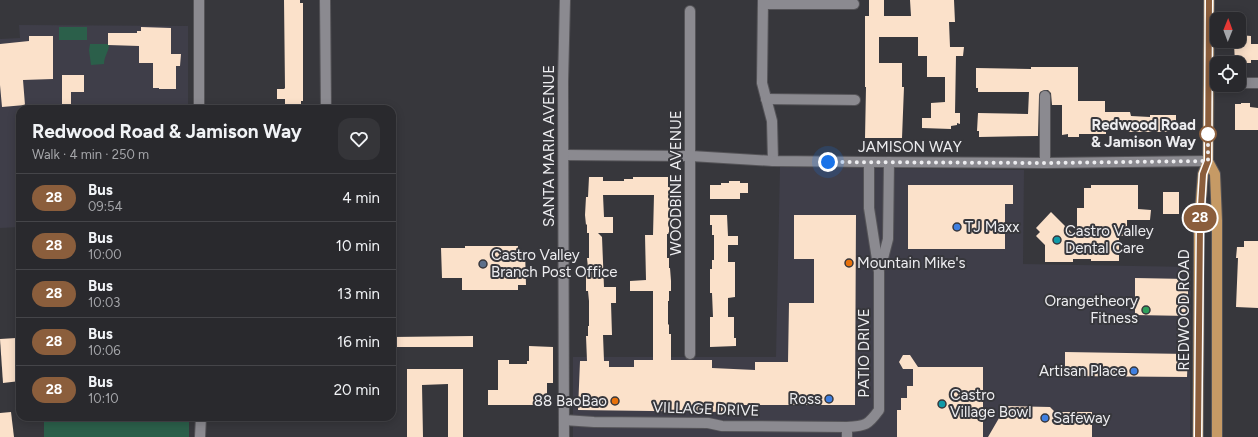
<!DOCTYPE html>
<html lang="en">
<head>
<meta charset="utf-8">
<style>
	:root { --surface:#29292d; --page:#353539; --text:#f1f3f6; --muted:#a5a6aa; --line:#454549 }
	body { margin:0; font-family:Figtree,sans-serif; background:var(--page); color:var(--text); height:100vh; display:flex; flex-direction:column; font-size:15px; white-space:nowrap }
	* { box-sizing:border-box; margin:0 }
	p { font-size:13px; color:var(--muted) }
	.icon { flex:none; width:22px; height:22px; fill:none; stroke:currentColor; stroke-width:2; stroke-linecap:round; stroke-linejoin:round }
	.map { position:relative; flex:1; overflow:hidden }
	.drawer { position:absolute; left:16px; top:105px; width:380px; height:316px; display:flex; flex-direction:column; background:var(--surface); border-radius:12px; box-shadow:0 2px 10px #0003,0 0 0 1px var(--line) }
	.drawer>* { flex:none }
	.badge { padding:0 8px; border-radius:13px; font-size:14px; line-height:26px }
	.needle { width:26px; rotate:1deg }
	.controls { position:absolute; left:1210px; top:12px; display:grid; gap:8px }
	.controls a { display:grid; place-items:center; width:36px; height:36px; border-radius:8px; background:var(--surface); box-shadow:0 2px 10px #0003,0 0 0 1px var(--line); font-size:20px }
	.you { position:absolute; width:20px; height:20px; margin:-10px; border:3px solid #fff; border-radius:50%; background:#1a73e8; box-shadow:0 0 0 6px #1a73e833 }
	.map>.badge { position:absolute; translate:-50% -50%; box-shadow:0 0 0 2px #fff }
	.round { display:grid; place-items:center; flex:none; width:42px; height:42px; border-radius:12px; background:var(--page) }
	.summary { display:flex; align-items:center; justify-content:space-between; height:68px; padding:0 16px }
	h1 { font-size:19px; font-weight:700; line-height:30px }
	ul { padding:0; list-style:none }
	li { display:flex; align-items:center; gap:12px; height:48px; padding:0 16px; border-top:1px solid var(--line) }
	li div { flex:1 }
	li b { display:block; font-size:15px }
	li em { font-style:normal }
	li .badge { min-width:44px; font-weight:700; text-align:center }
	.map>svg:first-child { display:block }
	.built { fill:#3f3e49 }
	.green { fill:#2b5f4a }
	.building { fill:#fbe1ca; fill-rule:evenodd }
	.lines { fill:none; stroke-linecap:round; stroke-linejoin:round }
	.minor-casing { stroke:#555458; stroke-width:12 }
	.major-casing { stroke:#555458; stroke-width:12 }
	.minor { stroke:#8b8a90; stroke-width:10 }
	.major { stroke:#c69a65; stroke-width:10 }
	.line-casing { stroke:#fff; stroke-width:9 }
	.line { stroke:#8b5e3c; stroke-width:6 }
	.walk { stroke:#ededf0; stroke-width:4; stroke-dasharray:0 7.2 }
	.stop-dot { fill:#fff; stroke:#8b5e3c; stroke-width:2 }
	.shop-dot { fill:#3f7fe0; stroke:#37373c; stroke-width:1.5 }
	.culture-dot { fill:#0f9aa8; stroke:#37373c; stroke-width:1.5 }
	.food-dot { fill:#e8710a; stroke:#37373c; stroke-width:1.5 }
	.service-dot { fill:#5c6f8a; stroke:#37373c; stroke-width:1.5 }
	.leisure-dot { fill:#2e9e5b; stroke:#37373c; stroke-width:1.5 }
	.labels { text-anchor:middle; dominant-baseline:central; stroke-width:4; stroke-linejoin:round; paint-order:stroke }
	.stop-label { font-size:15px; font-weight:bold; fill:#ededf0; stroke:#37373c; text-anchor:end }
	.street-label { font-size:15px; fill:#ededf0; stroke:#37373c }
	.poi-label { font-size:15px; fill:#ededf0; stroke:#37373c; text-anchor:start }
</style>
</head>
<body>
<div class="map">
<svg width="1258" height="437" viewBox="0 0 1258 437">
	<rect width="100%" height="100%" fill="#37373c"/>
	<g class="built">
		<path d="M19 25 188 26V109H20V227L0 228V39L20 38Z"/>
		<path d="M780 167 1024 170 1023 264 1191 267 1190 437H573V357H776Z"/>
	</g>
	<g class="green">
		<rect x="59" y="27" width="28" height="13"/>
		<path d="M90 44H109C109 52 104 56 104 64L91 65 89 50Z"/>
		<rect x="44" y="417" width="145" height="20"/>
	</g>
	<g class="building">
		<path d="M284 0H300V3H303V101H301V109H285V99H277V89H284L285 88Z"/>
		<path d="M869 0H884V16H911L910 0H954L955 22H949L950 47H964L963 56H956L955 113H960V124L957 123V125L951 126V129L922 128V118H931V103L945 102V77H927V56H918V37H879V63H902V87H904L902 138H865L866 87H865V16H869Z"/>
		<path d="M141 27 171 28V54H181L180 66H176V89H159V88H153V63H139V46L108 45V33H137V31H141Z"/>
		<path d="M1239 35 1251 36V44H1258V60H1251V63H1235L1234 44H1237V41H1239Z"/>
		<path d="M29 36H53V79L23 80 25 105 2 107 0 85V44L29 41Z"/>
		<path d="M1031 67H1078V101H1105V112H1130L1131 116 1150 117V115H1176V129H1168V132H1127V130H1106V134H1079V137H1068V134L1062 135V105H1052L1051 93 1048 90H1045L1040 92 1039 96 1038 136 979 137V131H977L978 113 1028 114 1029 92H978V88H976V68L1031 69Z"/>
		<path d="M62 75H84V92H71V109H62Z"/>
		<path d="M1241 103H1250V107L1258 108V130H1235V104H1241Z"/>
		<path d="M589 177H603V181H624V179H633V177H668V187H670V196H672L671 224H669V234H667V258H669V268H670L671 281V291H669V301H668V324L669 325V334H671V360H712V368L755 370V362H788L789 303H814V259H794V215H856L855 405H724V412L578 410 580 361H587L586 336H588V326H589V301L588 291H586V268H588L587 258H589V233H587V224L586 225 585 215 586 197H588ZM603 195H654L653 235H645L646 280 630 281V291H653V360H634V367H609V361H604L603 335H612L611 303H616V287H604L602 237 598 233H613V217H604Z"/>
		<path d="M729 181H740V183H748V193H740V199H710V185H721V183H729Z"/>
		<path d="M908 185H1013V204H1005V249H908Z"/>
		<path d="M1091 185H1138V209L1151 210 1150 220H1127V236H1119V261H1091V259H1073V262H1045V245L1036 236 1040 232 1036 228 1051 212 1077 238V208H1084V188H1091Z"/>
		<rect x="1163" y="192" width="16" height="22"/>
		<path d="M710 215H727L728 236H738V245H728V262H735V297L728 298V317H734V338H736V346L710 347V317H713L712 293H710V269H712V260H714V235H712V225H710Z"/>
		<path d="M1244 241H1258V308L1236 307 1238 258H1236L1237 247H1244Z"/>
		<path d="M465 246H518V250H525L526 285H518V290H462V278H442L441 248H465Z"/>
		<path d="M1135 278 1188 279V316L1135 315Z"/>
		<path d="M473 336V347H392V337Z"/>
		<path d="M16 338 20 381 3 383 0 339Z"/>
		<path d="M529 346 553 347V383H547V405H488V390H498V360H509V364H527V361H529Z"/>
		<path d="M1065 352 1188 354 1187 377 1065 376Z"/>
		<path d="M903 355H910L918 367H983V437H897V410H901V398H907V386H913V369H903L899 362Z"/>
		<path d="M407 369H463V437H448V384L422 385 423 437H407Z"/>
		<path d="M1006 406 1050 407 1055 412H1092V437H988Z"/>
		<path d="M11 412 14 437H0V413Z"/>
	</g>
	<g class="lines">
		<defs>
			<g id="minor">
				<path d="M199 0V109"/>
				<path d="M325 0 326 109"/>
				<path d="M763 0 762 83 772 121 773 161"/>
				<path d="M763 4H854"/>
				<path d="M690 11V354"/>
				<path d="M1209 83H1217"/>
				<path d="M1239 83H1258"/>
				<path d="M766 99 855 100"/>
				<path d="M564 155 691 156 773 161 869 162 1045 163 1208 161"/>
				<path d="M1045 163V96"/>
				<path d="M881 266 888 239 889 162"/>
				<path d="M564 420 594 422 708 423 722 426 847 427"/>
				<path d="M200 437 201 417"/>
				<path d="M564 437 563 82 565 0"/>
				<path d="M847 437V427C866 426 868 425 879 410V272L869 208V162"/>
			</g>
			<g id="major">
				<path d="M1208 161 1215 174 1217 221V437"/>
				<path d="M1198 437 1199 223 1203 174 1208 161 1209 0"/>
			</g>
		</defs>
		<use href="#minor" class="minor-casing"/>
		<use href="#major" class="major-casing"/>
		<use href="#minor" class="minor"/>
		<use href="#major" class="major"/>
	</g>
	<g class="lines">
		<defs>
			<path id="line" d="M1198 437 1200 223 1203 174 1208 161 1209 0"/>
		</defs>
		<use href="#line" class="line-casing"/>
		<use href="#line" class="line"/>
		<path class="walk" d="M828 162 1045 163 1208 161V134"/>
	</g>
	<circle class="stop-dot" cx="1208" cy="134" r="8"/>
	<g class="shop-dot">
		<circle cx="957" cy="227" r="4"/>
		<circle cx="1134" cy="371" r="4"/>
		<circle cx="829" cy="399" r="4"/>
		<circle cx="1045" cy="418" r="4"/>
	</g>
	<g class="culture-dot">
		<circle cx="1057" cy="240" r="4"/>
		<circle cx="942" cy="404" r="4"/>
	</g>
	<g class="food-dot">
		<circle cx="849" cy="263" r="4"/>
		<circle cx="615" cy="401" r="4"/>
	</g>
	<circle class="service-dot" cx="483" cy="264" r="4"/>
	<circle class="leisure-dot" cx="1146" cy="310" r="4"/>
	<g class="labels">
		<g class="stop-label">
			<text x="1196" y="125">Redwood Road<tspan x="1196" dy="17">&amp; Jamison Way</tspan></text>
		</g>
		<g class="street-label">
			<text transform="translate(549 146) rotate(-90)">SANTA MARIA AVENUE</text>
			<text x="910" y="147">JAMISON WAY</text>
			<text transform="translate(676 183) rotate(-90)">WOODBINE AVENUE</text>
			<text transform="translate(1184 310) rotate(-90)">REDWOOD ROAD</text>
			<text transform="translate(864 353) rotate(-90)">PATIO DRIVE</text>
			<text transform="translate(706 409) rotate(2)">VILLAGE DRIVE</text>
		</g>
		<g class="poi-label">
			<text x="965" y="227">TJ Maxx</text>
			<text x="1065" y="231">Castro Valley<tspan x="1065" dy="17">Dental Care</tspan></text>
			<text x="491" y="255">Castro Valley<tspan x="491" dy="17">Branch Post Office</tspan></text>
			<text x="857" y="263">Mountain Mike's</text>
			<text x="1138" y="301" text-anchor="end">Orangetheory<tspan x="1138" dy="17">Fitness</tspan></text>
			<text x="1126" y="371" text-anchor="end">Artisan Place</text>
			<text x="950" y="395">Castro<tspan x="950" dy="17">Village Bowl</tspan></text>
			<text x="821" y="399" text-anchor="end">Ross</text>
			<text x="607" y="401" text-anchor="end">88 BaoBao</text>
			<text x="1053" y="418">Safeway</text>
		</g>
	</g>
</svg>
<div class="controls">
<a><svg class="needle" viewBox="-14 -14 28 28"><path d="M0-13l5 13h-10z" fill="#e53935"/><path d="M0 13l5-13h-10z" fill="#a5a6aa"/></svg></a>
<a><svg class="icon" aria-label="locate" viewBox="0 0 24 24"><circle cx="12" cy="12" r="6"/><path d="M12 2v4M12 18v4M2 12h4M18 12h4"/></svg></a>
</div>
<div class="you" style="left:828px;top:162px"></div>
<b class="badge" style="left:1200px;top:218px;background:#8b5e3c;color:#fff">28</b>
<section class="drawer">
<div class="summary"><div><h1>Redwood Road &amp; Jamison Way</h1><p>Walk · 4 min · 250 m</p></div><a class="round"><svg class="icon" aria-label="heart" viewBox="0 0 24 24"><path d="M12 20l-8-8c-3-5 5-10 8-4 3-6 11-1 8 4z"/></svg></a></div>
<ul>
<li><span class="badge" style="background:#8b5e3c;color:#fff">28</span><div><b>Bus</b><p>09:54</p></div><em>4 min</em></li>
<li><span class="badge" style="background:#8b5e3c;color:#fff">28</span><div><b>Bus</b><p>10:00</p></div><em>10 min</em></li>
<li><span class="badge" style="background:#8b5e3c;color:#fff">28</span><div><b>Bus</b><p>10:03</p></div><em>13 min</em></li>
<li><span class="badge" style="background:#8b5e3c;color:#fff">28</span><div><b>Bus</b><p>10:06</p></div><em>16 min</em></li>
<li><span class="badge" style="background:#8b5e3c;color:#fff">28</span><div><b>Bus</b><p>10:10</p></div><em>20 min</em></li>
</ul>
</section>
</div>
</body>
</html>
